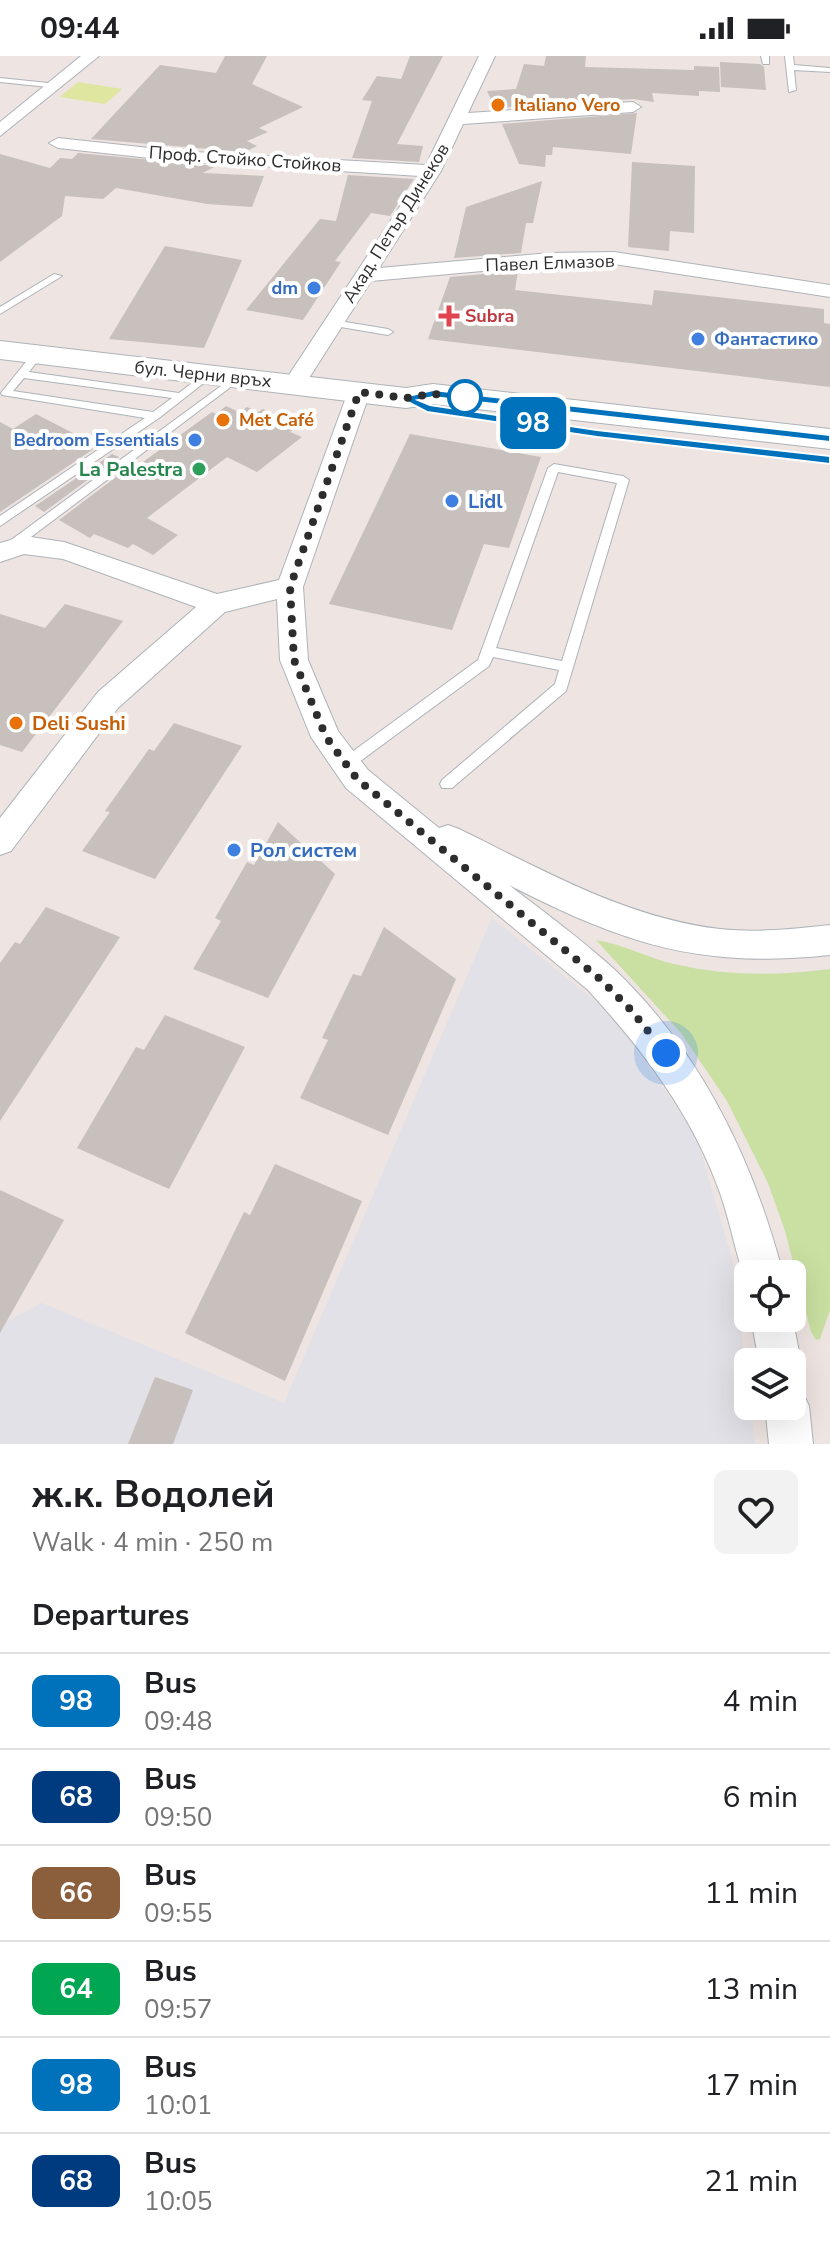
<!DOCTYPE html>
<html lang="en">
<head>
<meta charset="utf-8">
<style>
	:root { --surface:#fff; --page:#f2f2f2; --text:#202124; --muted:#757577; --line:#e0e0e0 }
	body { margin:0; font-family:"Nunito Sans",sans-serif; background:var(--page); color:var(--text); height:100vh; display:flex; flex-direction:column; font-size:30px; white-space:nowrap }
	* { box-sizing:border-box; margin:0 }
	p { font-size:26px; color:var(--muted) }
	.icon { flex:none; width:44px; height:44px; fill:none; stroke:currentColor; stroke-width:2; stroke-linecap:round; stroke-linejoin:round }
	.map { position:relative; height:1388px; overflow:hidden }
	.side { display:flex; flex-direction:column; background:var(--surface); flex:1 }
	.side>* { flex:none }
	.badge { padding:0 16px; border-radius:12px; font-size:28px; line-height:52px }
	.controls { position:absolute; left:734px; top:1204px; display:grid; gap:16px }
	.controls a { display:grid; place-items:center; width:72px; height:72px; border-radius:12px; background:var(--surface); box-shadow:0 8px 32px #0002; font-size:40px }
	.you { position:absolute; width:40px; height:40px; margin:-20px; border:6px solid #fff; border-radius:50%; background:#1a73e8; box-shadow:0 0 0 12px #1a73e833 }
	.map>.badge { position:absolute; translate:-50% -50%; box-shadow:0 0 0 4px #fff }
	h2 { padding:0 32px; font-size:30px; line-height:72px }
	.round { display:grid; place-items:center; flex:none; width:84px; height:84px; border-radius:12px; background:var(--page) }
	.summary { display:flex; align-items:center; justify-content:space-between; height:136px; padding:0 32px }
	h1 { font-size:38px; font-weight:700; line-height:60px }
	ul { padding:0; list-style:none }
	li { display:flex; align-items:center; gap:24px; height:96px; padding:0 32px; border-top:2px solid var(--line) }
	li div { flex:1 }
	li b { display:block; font-size:30px }
	li em { font-style:normal }
	li .badge { min-width:88px; font-weight:700; text-align:center }
	.status { display:flex; justify-content:space-between; align-items:center; height:56px; padding:0 40px; background:var(--surface); direction:ltr }
	.status svg { height:22px; fill:currentColor }
	.map>svg:first-child { display:block }
	.industrial { fill:#e1e1e7 }
	.green { fill:#cae0a2 }
	.pitch { fill:#dee69f }
	.building { fill:#c7c0bc }
	.lines { fill:none; stroke-linecap:round; stroke-linejoin:round }
	.lane-casing { stroke:#adb3b8; stroke-width:2 }
	.street-casing { stroke:#adb3b8; stroke-width:2 }
	.secondary-casing { stroke:#adb3b8; stroke-width:2 }
	.lane { fill:#fff; fill-rule:evenodd }
	.street { fill:#fff; fill-rule:evenodd }
	.secondary { fill:#fff; fill-rule:evenodd }
	.line { fill:#0072bc; stroke:#fff; stroke-width:2 }
	.walk { stroke:#2d2d2d; stroke-width:8; stroke-dasharray:0 14.4 }
	.food-dot { fill:#e8710a; stroke:#fff; stroke-width:3 }
	.shop-dot { fill:#3f7fe0; stroke:#fff; stroke-width:3 }
	.health-dot { fill:#e0444e; stroke:#fff; stroke-width:3 }
	.stop-dot { fill:#fff; stroke:#0072bc; stroke-width:4 }
	.leisure-dot { fill:#2e9e5b; stroke:#fff; stroke-width:3 }
	.labels { text-anchor:middle; dominant-baseline:central; stroke-width:8; stroke-linejoin:round; paint-order:stroke }
	.far-food-label { font-size:18px; font-weight:bold; fill:#c56008; stroke:#fff; text-anchor:start }
	.far-street-label { font-size:18px; fill:#2d2d2d; stroke:#fff }
	.far-shop-label { font-size:18px; font-weight:bold; fill:#366cbe; stroke:#fff; text-anchor:end }
	.far-health-label { font-size:18px; font-weight:bold; fill:#be3a42; stroke:#fff; text-anchor:start }
	.leisure-label { font-size:20px; font-weight:bold; fill:#27864d; stroke:#fff; text-anchor:end }
	.shop-label { font-size:20px; font-weight:bold; fill:#366cbe; stroke:#fff; text-anchor:start }
	.food-label { font-size:20px; font-weight:bold; fill:#c56008; stroke:#fff; text-anchor:start }
</style>
</head>
<body>
<div class="status"><b>09:44</b><svg viewBox="0 0 49 12"><path d="M0 12V9h3v3zM5 12V6h3v6zM10 12V3h3v9zM15 12V0h3v12zM26 1h20v11H26zM47 4h2v5h-2z"/></svg></div>
<div class="map">
<svg width="830" height="1388" viewBox="0 0 830 1388">
	<rect width="100%" height="100%" fill="#eee4e1"/>
	<path class="industrial" d="M492 862 610 957 696 1079 733 1206 755 1388H0V1269L42 1247 284 1347Z"/>
	<path class="green" d="M596 884C622 888 648 902 674 908 726 920 777 920 830 913V1254L820 1283 816 1284 811 1276 785 1175 768 1127 727 1045 681 977Z"/>
	<path class="pitch" d="M78 26 122 33 105 48 60 41Z"/>
	<g class="building">
		<path d="M225 0H267L252 28 303 51 259 72 268 76 247 85 257 90 245 96 91 83 160 9 216 17Z"/>
		<path d="M410 0H443L397 88 423 90 419 106 352 102 372 45 362 44 377 20 401 23Z"/>
		<path d="M546 0H586L585 11 694 14V10L719 11 720 36 699 35V40L652 37 654 46 633 43 495 52 487 35 516 33 524 8 544 10Z"/>
		<path d="M720 6 760 8 764 11 766 34 721 31Z"/>
		<path d="M637 57 631 98 553 91 552 99H546L545 111 519 108 502 68Z"/>
		<path d="M78 97 216 110 203 117 264 120 252 151 207 148 116 132 103 143 65 140 62 160 0 206V98L50 112 60 102 72 103Z"/>
		<path d="M632 106 695 110 694 177 670 175 669 195 628 191Z"/>
		<path d="M348 119 414 123 390 160 371 157 335 205 341 206 303 264 246 254 320 163 336 165Z"/>
		<path d="M542 125 533 167H526L521 197 454 202 466 151Z"/>
		<path d="M165 190 242 204 204 292 109 283Z"/>
		<path d="M518 215 515 234 652 249 654 234 824 253V267L830 268V331L428 283 450 221Z"/>
		<path d="M226 350 239 356 247 351 258 356 263 353 299 369 290 376 302 381 257 416 227 401 147 462 178 479 153 499 133 488 128 492 94 478 90 482 59 464 132 409 136 411 212 356 216 358Z"/>
		<path d="M36 358 98 390 0 456V366L13 373Z"/>
		<path d="M410 378 541 401 509 492 484 488 452 574 329 548Z"/>
		<path d="M112 398 119 401 44 456 35 450Z"/>
		<path d="M65 548 123 565 22 696 0 689V558L45 572Z"/>
		<path d="M174 667 242 690 155 823 82 795 110 756 105 755 149 693 154 695Z"/>
		<path d="M278 766 335 818 268 942 193 913 221 865 215 862 247 806 254 809Z"/>
		<path d="M46 851 120 881 0 1065V907L15 886 20 888Z"/>
		<path d="M384 871 456 923 388 1079 300 1042 328 984 322 982 353 918 361 920Z"/>
		<path d="M165 959 245 991 169 1133 77 1092 136 991 144 994Z"/>
		<path d="M275 1108 362 1145 285 1325 185 1277 244 1156 250 1159Z"/>
		<path d="M0 1134 64 1164 0 1277Z"/>
		<path d="M155 1321 193 1334 173 1388H128Z"/>
	</g>
	<g class="lines">
		<defs>
			<g id="lane">
				<path d="M761 0H769V8H763Z"/>
				<path d="M785 0H793L794 9 830 12V16L794 14 796 34 789 36Z"/>
				<path d="M0 22 58 28 62 30 58 32 0 26Z"/>
				<path d="M54 218 62 220 0 258V251Z"/>
				<path d="M333 264 388 273 393 276 388 279 329 269V265Z"/>
				<path d="M37 296 42 299 29 316 179 337 205 317H213L214 319 159 362 0 470V460L145 362 2 339 1 337 33 297ZM24 322 172 342 153 356 13 335Z"/>
				<path d="M236 319 240 320V324L15 493H7L5 490 7 487Z"/>
				<path d="M554 408 623 420 629 424 566 635 452 732H442L440 728 442 724 555 628 559 614 493 601 489 610 351 712H341L339 708 341 704 478 604 548 412ZM558 416 617 427 562 605 496 592Z"/>
			</g>
			<g id="street">
				<path d="M81 0H99L0 80V66Z"/>
				<path d="M479 0H495L468 57 633 46 641 51 633 56 463 68 441 115 379 212 550 197 614 196 830 229V241L614 208 550 209 371 225 302 333 294 335 283 328 420 120 177 105 58 92 49 87 58 82 177 95 426 109Z"/>
				<path d="M359 329 370 336 303 531 308 604 338 675 368 714 439 772 448 769 459 773C543 814 626 862 720 873 757 877 794 873 830 869V899C699 913 625 888 509 829 544 856 581 883 614 913 701 996 753 1103 783 1218H748V1231C736 1201 731 1168 720 1137 693 1060 643 994 588 934L346 732 311 681 280 604 277 543 225 556 118 652 11 795 0 799V762L98 636 196 551 63 503 24 498 0 506V487L24 480 64 486 217 538 279 524 348 336Z"/>
				<path d="M792 1260 801 1306 792 1322V1306H759L751 1262Z"/>
				<path d="M792 1330 802 1335 809 1350 813 1388H769L765 1350H792Z"/>
			</g>
			<path id="secondary" d="M0 285 406 332 433 328 830 373V393L433 348 406 352 0 303Z"/>
		</defs>
		<use href="#lane" class="lane-casing"/>
		<use href="#street" class="street-casing"/>
		<use href="#secondary" class="secondary-casing"/>
		<use href="#lane" class="lane"/>
		<use href="#street" class="street"/>
		<use href="#secondary" class="secondary"/>
	</g>
	<path class="line" d="M433 334 830 379V386L433 341 418 344 430 349 597 374 830 400V408L597 381 427 356 400 342Z"/>
	<g class="lines">
		<path class="walk" d="M465 341 433 338 406 342 359 336 290 531 294 604 326 681 357 723 600 923 631 954 666 997"/>
	</g>
	<g class="food-dot">
		<circle cx="498" cy="49" r="8"/>
		<circle cx="223" cy="364" r="8"/>
		<circle cx="16" cy="667" r="8"/>
	</g>
	<g class="shop-dot">
		<circle cx="314" cy="232" r="8"/>
		<circle cx="698" cy="283" r="8"/>
		<circle cx="195" cy="384" r="8"/>
		<circle cx="452" cy="445" r="8"/>
		<circle cx="234" cy="794" r="8"/>
	</g>
	<path class="health-dot" d="M445 248h8v8h8v8h-8v8h-8v-8h-8v-8h8z"/>
	<circle class="stop-dot" cx="465" cy="341" r="16"/>
	<circle class="leisure-dot" cx="199" cy="413" r="8"/>
	<g class="labels">
		<g class="far-food-label">
			<text x="514" y="49">Italiano Vero</text>
			<text x="239" y="364">Met Café</text>
		</g>
		<g class="far-street-label">
			<text transform="translate(245 103) rotate(4)">Проф. Стойко Стойков</text>
			<text transform="translate(396 167) rotate(-58)">Акад. Петър Динеков</text>
			<text transform="translate(550 207) rotate(-2)">Павел Елмазов</text>
			<text transform="translate(203 318) rotate(6)">бул. Черни връх</text>
		</g>
		<g class="far-shop-label">
			<text x="298" y="232">dm</text>
			<text x="714" y="283" text-anchor="start">Фантастико</text>
			<text x="179" y="384">Bedroom Essentials</text>
		</g>
		<g class="far-health-label">
			<text x="465" y="260">Subra</text>
		</g>
		<g class="leisure-label">
			<text x="183" y="413">La Palestra</text>
		</g>
		<g class="shop-label">
			<text x="468" y="445">Lidl</text>
			<text x="250" y="794">Рол систем</text>
		</g>
		<g class="food-label">
			<text x="32" y="667">Deli Sushi</text>
		</g>
	</g>
</svg>
<div class="controls">
<a><svg class="icon" aria-label="locate" viewBox="0 0 24 24"><circle cx="12" cy="12" r="6"/><path d="M12 2v4M12 18v4M2 12h4M18 12h4"/></svg></a>
<a><svg class="icon" aria-label="layers" viewBox="0 0 24 24"><path d="M12 4l9 5-9 5-9-5zM3 14l9 5 9-5"/></svg></a>
</div>
<div class="you" style="left:666px;top:997px"></div>
<b class="badge" style="left:533px;top:367px;background:#0072bc;color:#fff">98</b>
</div>
<section class="side">
<div class="summary"><div><h1>ж.к. Водолей</h1><p>Walk · 4 min · 250 m</p></div><a class="round"><svg class="icon" aria-label="heart" viewBox="0 0 24 24"><path d="M12 20l-8-8c-3-5 5-10 8-4 3-6 11-1 8 4z"/></svg></a></div>
<h2>Departures</h2>
<ul>
<li><span class="badge" style="background:#0072bc;color:#fff">98</span><div><b>Bus</b><p>09:48</p></div><em>4 min</em></li>
<li><span class="badge" style="background:#003b80;color:#fff">68</span><div><b>Bus</b><p>09:50</p></div><em>6 min</em></li>
<li><span class="badge" style="background:#8b5e3c;color:#fff">66</span><div><b>Bus</b><p>09:55</p></div><em>11 min</em></li>
<li><span class="badge" style="background:#00a651;color:#fff">64</span><div><b>Bus</b><p>09:57</p></div><em>13 min</em></li>
<li><span class="badge" style="background:#0072bc;color:#fff">98</span><div><b>Bus</b><p>10:01</p></div><em>17 min</em></li>
<li><span class="badge" style="background:#003b80;color:#fff">68</span><div><b>Bus</b><p>10:05</p></div><em>21 min</em></li>
</ul>
</section>
</body>
</html>
